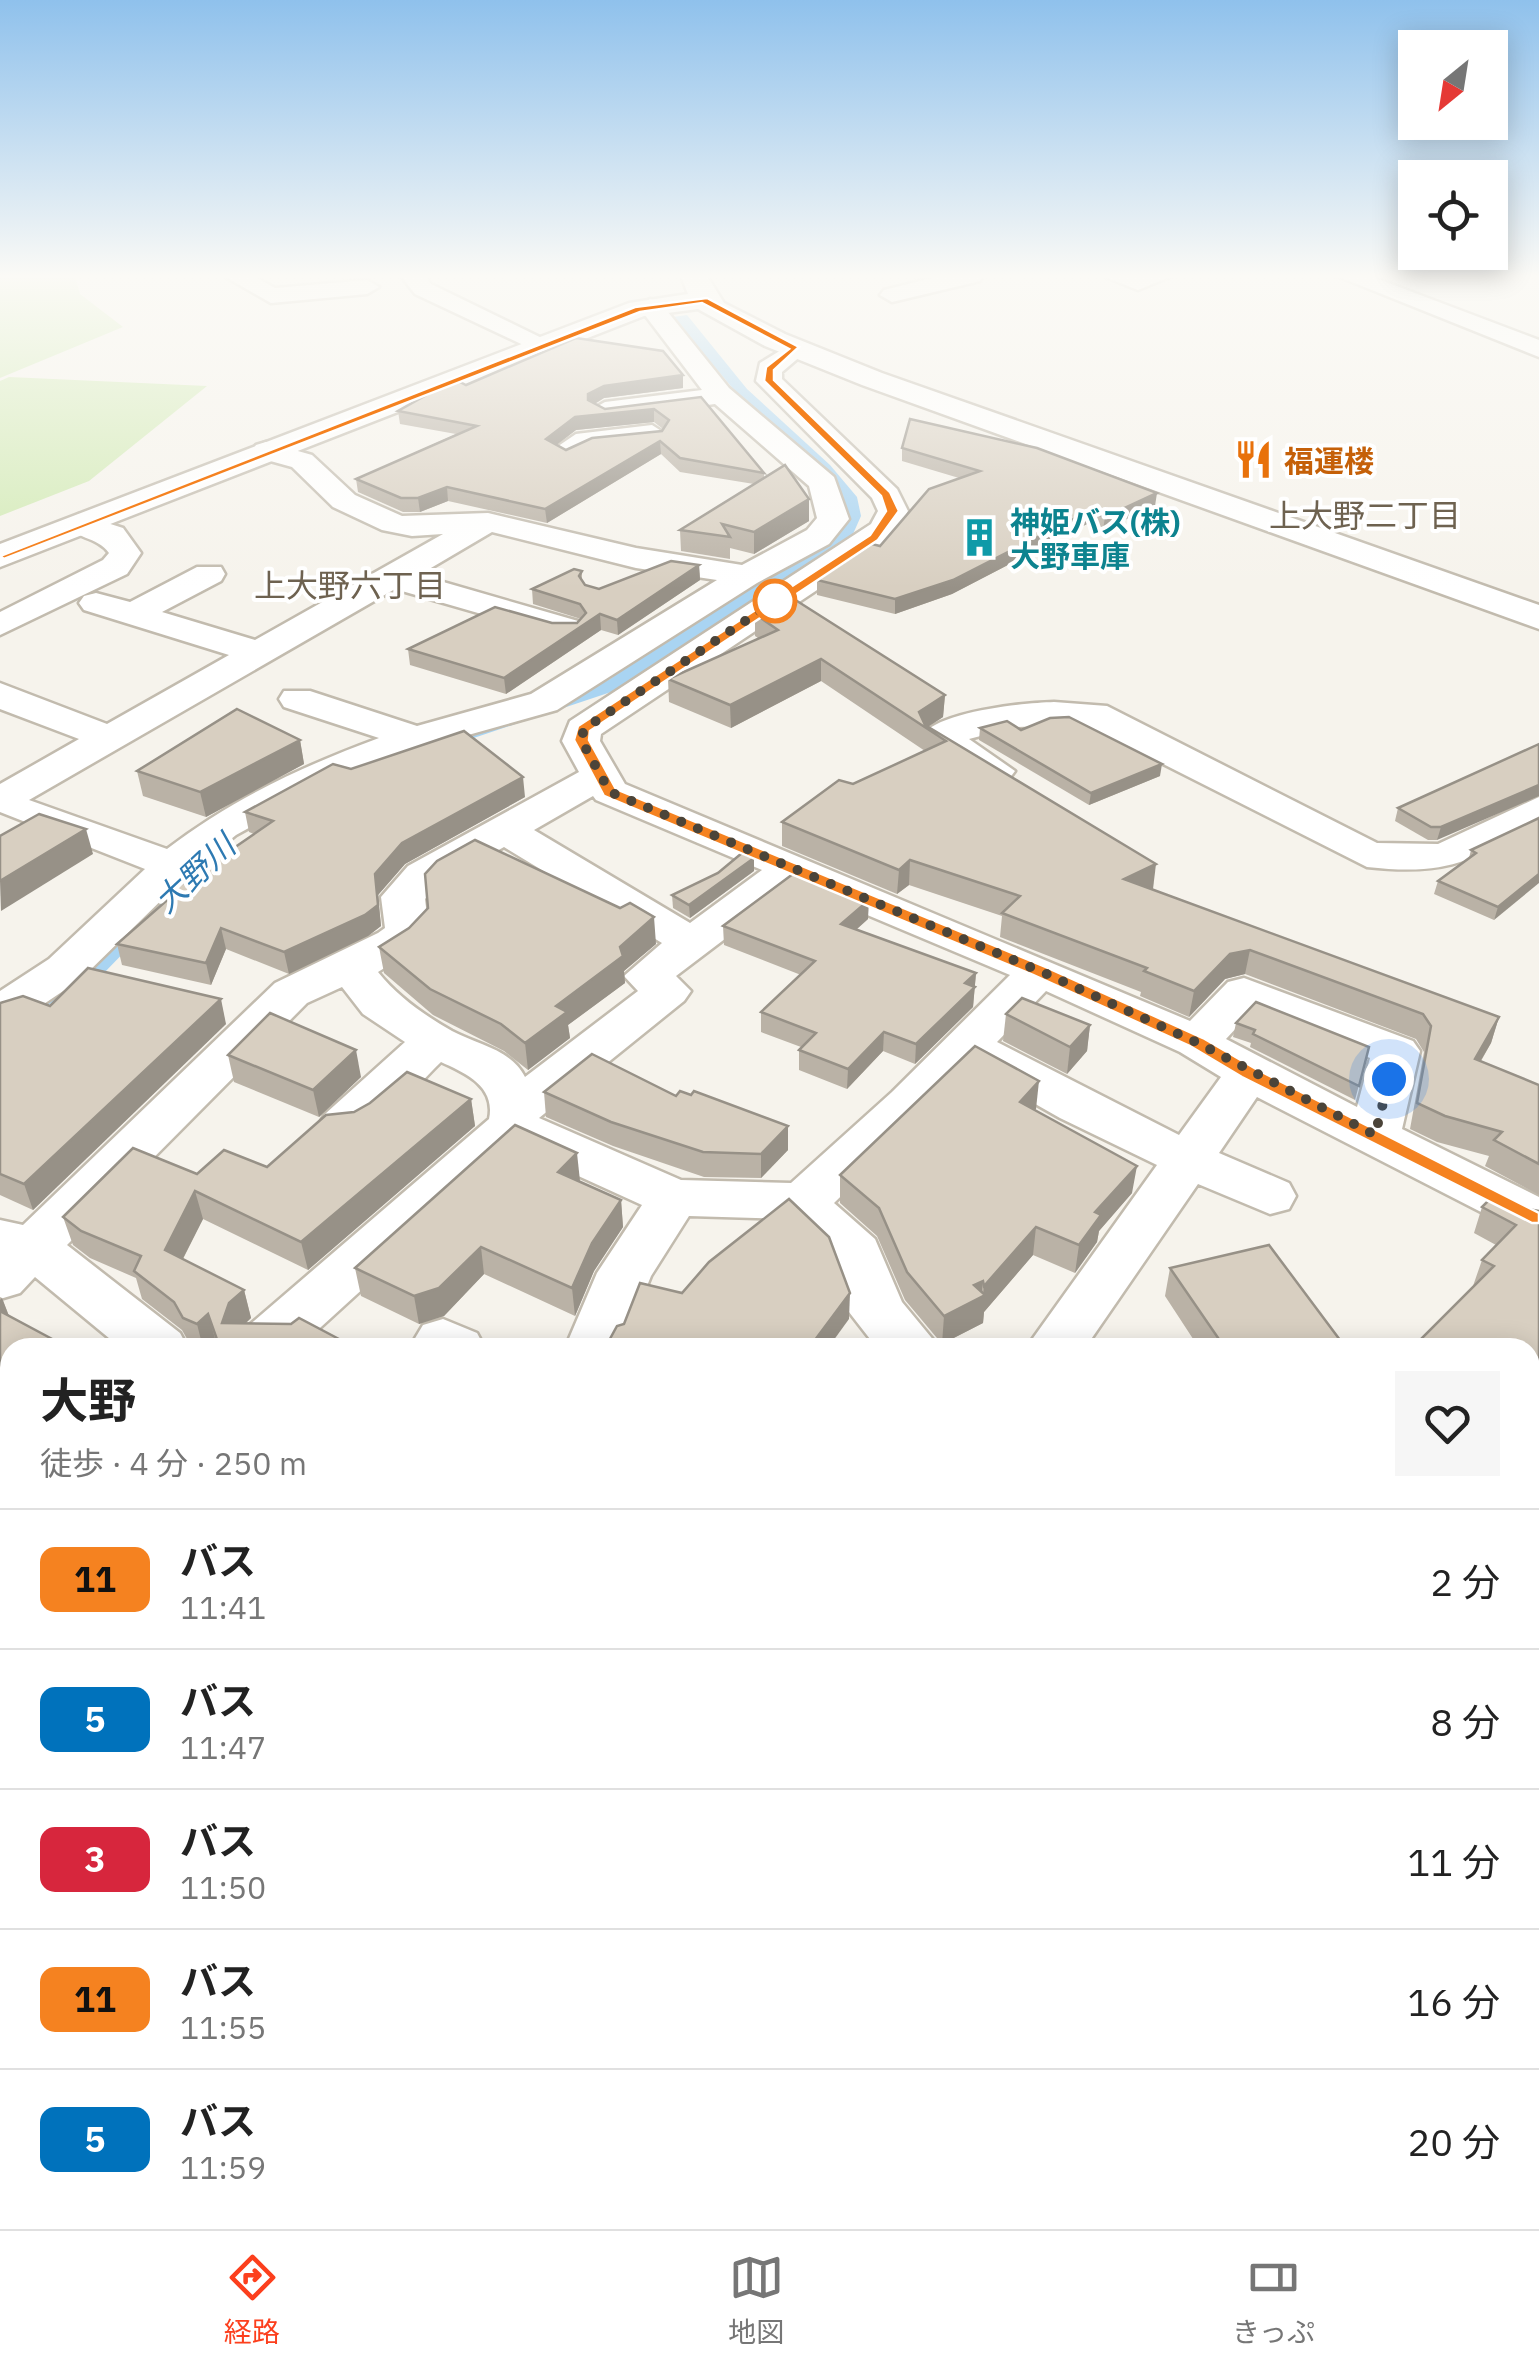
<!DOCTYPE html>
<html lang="ja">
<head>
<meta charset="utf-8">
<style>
	:root { --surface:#fff; --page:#f6f6f6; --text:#222; --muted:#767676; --line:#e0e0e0; --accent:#fc3f1d }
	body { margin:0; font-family:"IBM Plex Sans","Noto Sans JP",sans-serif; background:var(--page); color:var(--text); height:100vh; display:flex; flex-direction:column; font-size:38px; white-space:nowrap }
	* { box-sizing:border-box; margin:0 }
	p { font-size:32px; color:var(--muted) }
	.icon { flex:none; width:55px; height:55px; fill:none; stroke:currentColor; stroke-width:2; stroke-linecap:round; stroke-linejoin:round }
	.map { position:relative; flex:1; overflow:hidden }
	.panel { position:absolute; left:0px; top:1338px; width:1540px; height:892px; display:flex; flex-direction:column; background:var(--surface); border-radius:30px 30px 0 0; box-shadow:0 5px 25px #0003 }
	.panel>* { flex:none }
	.badge { padding:0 20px; border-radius:15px; font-size:35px; line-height:65px }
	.needle { width:65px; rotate:210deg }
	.controls { position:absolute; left:1398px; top:30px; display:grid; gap:20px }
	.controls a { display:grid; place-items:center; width:110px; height:110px; border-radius:0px; background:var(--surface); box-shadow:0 5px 25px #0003; font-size:50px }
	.you { position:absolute; width:50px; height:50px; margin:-25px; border:8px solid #fff; border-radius:50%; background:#1a73e8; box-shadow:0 0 0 15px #1a73e833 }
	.map>.badge { position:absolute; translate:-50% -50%; box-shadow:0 0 0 5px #fff }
	.round { display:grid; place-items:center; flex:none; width:105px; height:105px; border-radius:0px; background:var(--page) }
	.overview { display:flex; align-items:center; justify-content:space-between; height:170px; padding:0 40px }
	h1 { font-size:48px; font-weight:700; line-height:75px }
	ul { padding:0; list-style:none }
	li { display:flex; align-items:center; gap:30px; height:140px; padding:0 40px; border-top:2px solid var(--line) }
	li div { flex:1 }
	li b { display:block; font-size:38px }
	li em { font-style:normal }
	li .badge { min-width:110px; font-weight:700; text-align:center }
	.tab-bar { display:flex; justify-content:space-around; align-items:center; height:140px; border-top:2px solid var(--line); background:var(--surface); font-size:28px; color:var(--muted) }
	.tab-bar a { display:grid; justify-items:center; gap:5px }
	.tab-bar .on { color:var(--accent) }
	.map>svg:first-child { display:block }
	.green { fill:#d2eab5 }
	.water { fill:#a9d4f2 }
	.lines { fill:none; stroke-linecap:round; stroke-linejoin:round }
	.minor-casing { stroke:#c2bbae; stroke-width:5 }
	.tertiary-casing { stroke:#c2bbae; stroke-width:5 }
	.minor { fill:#fff; fill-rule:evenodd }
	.tertiary { fill:#fff; fill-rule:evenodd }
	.wall { fill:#bab2a6; fill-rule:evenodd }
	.shaded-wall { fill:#979187 }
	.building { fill:#d8cfc1; stroke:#979187; stroke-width:2.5; fill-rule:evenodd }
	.line { fill:#f58220; stroke:#fff; stroke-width:2.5 }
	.walk { stroke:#4b4439; stroke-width:10; stroke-dasharray:0 18 }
	.stop-dot { fill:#fff; stroke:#f58220; stroke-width:5 }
	.labels { text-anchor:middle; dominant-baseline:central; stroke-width:8; stroke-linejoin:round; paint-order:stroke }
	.far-food-label { font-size:30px; font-weight:bold; fill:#c56008; stroke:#fff; text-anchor:start }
	.far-culture-label { font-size:30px; font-weight:bold; fill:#0d838f; stroke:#fff; text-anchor:start }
	.far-neighbourhood-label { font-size:32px; fill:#6e6250; stroke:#fff }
	.far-water-label { font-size:32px; font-style:italic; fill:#2e7ab2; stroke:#fff }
</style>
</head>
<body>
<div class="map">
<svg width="1539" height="2229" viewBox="0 0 1539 2229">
	<rect width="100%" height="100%" fill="#f6f3ec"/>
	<g class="green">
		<path d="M0 276H75L80 294 123 327 0 378Z"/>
		<path d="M9 377 207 386 89 481 0 516V381Z"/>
	</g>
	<path class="water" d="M687 315 747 389 830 465 857 497 861 516 853 534 614 691 441 749 254 825 236 837 103 974 25 1018 152 909 243 820 340 772 566 703 610 679 846 514 843 495 745 403 673 317Z"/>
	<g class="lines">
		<defs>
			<g id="minor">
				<path d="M224 276H253L275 288 367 280 379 287 367 294 271 303Z"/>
				<path d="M401 276H425L431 284 556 345 543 353 534 350 415 294Z"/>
				<path d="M940 276H983L980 281 892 302 880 295 884 290Z"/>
				<path d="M1103 276H1172L1138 290Z"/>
				<path d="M1337 276H1370L1539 340V357Z"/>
				<path d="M650 299 659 301 729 388 834 477 849 519 829 544 757 583 557 710 429 746 335 781 236 835 188 874 81 979 17 1022 0 1026V991L49 959 145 869 0 812V784L79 739 0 709V683L107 724 229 655 84 610 79 603 84 596 96 593 130 602 197 567H221L225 574 221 581 162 612 255 640 443 534 412 536 382 530 333 507 292 467 256 457 252 451 256 445 266 442 312 455 355 495 402 516 488 513 636 548 742 565 807 530 817 518 809 486 715 404 605 418 591 410 605 402 702 390 638 306ZM492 532 636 568 717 580 531 694 417 726 310 691H284L279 699 284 707 379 738C303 766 232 799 167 849L29 800 395 589 554 635H578L583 628 578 621 419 575Z"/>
				<path d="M796 341 809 349 782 372V379L897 489 908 511 895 536 874 552 601 734 600 741 625 784 1190 1021 1228 982 1244 978 1413 1041 1420 1051 1402 1129 1539 1197V1237L1520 1232 1257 1097 1219 1153 1289 1183 1296 1196 1289 1209 1270 1214 1198 1184 1085 1348H1026L1157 1165 1060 1118 972 1068 834 1203 875 1239 902 1302 940 1348H877L849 1312 832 1261 789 1219 689 1216 651 1276 622 1348H565L597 1273 642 1205 517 1148 298 1348H232L240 1333 489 1119C496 1086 465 1073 441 1062 410 1091 370 1150 325 1138L318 1126 325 1114 405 1042 363 1014 342 987 307 1003 67 1245 180 1333 188 1348H121L35 1277 20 1293 0 1299V1220L23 1225 275 983 378 933 385 928 381 897 408 866 579 772 562 741 570 721 871 524 878 511 872 498 756 381 760 363ZM593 796 596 800 762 870 690 923 534 830ZM504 847 662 943 624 976 638 991 525 1077C511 1049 478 1045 452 1031 424 1015 398 997 378 972L410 952 429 931 425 899 438 884ZM796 885 1010 975 892 1092 791 1183 681 1180 539 1118 684 1001 691 991 676 976ZM1046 991 1180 1052 1221 1077 1179 1135 997 1042ZM1252 1011 1370 1058 1357 1107 1226 1039Z"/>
				<path d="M652 425 666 434 662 440 592 448 565 460 551 451 576 434Z"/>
				<path d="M79 514 123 528 141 553 127 574 0 635V612L103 560 109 553C97 536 74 539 63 523Z"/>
				<path d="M1054 702 1107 706 1377 843 1438 844 1539 797V825C1469 861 1448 876 1367 867L1086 725 1015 727 969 739 1015 771 1009 779C982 786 936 760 920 737 938 711 1023 703 1054 702Z"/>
				<path d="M443 1319 477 1333 485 1348H419L414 1340 423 1325Z"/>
				<path d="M1530 1525 1539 1528V1581L1530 1578Z"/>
				<path d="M0 1710 10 1713V1786L0 1782Z"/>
				<path d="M0 2138 10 2142V2220H92L96 2229H0Z"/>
				<path d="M347 2220H438L434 2229H343Z"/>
				<path d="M1271 2220H1362L1366 2229H1275Z"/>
			</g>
			<path id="tertiary" d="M681 276H707L724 303 785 334 882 373 1539 605V629L862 385 765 346 698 309 644 316 0 567V544L629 303 688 294Z"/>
		</defs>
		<use href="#minor" class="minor-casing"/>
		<use href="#tertiary" class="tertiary-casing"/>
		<use href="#minor" class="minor"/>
		<use href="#tertiary" class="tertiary"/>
	</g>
	<g class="wall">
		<path d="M683 375V388L604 398 595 404 605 409 701 397 764 473V478L809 521 754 554 730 548V559L681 551 680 530 754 484 680 472 661 454 547 523 448 501 420 512H403L358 492 356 479 456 434 400 424 398 411 466 385ZM654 422 663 429 662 431 566 450 557 445 576 430Z"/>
		<path d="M902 448 1155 506 1103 530 1087 524 952 594 895 614 817 595V580L880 546 959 478 902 461Z"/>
		<path d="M699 565 700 580 618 635 601 630 506 694 410 665 408 649 552 623H577L581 619 533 604 532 589 582 571V581L585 585 599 589Z"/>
		<path d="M755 614 945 695 943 717 928 727 1153 889H1151L1499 1017 1491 1043 1481 1061 1539 1085V1195L1485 1166 1489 1156 1437 1142 1410 1129 1424 1052 1416 1039 1245 974 1225 979 1189 1017 1140 996 1141 992 1000 937 1002 916 909 885 897 894 782 846V822L853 784 925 751 821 681 731 728 669 702 668 679 758 638 755 636Z"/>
		<path d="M980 728 1021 730 1160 776 1089 805 979 740Z"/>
		<path d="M300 740 304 764 206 817 143 796 137 771Z"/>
		<path d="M1539 744 1437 840H1428L1395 821 1398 808Z"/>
		<path d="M351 769 525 797 405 864 378 895 381 926 368 936 289 974 226 949 211 985 122 965 117 944 169 898 167 894 254 834 249 832 245 812Z"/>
		<path d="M1539 818 1494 920 1434 894 1438 881 1469 858 1471 850Z"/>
		<path d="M754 871 690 918 673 908 672 895Z"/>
		<path d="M868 919 856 930 976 973 973 1007 915 1064 883 1051 847 1089 799 1070V1050L801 1047 761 1032V1012L801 975 724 945 723 926Z"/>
		<path d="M656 944 624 971 625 983 568 1025 570 1038 528 1070 504 1051 433 1015 384 973 379 947Z"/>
		<path d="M0 1003 50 1006 226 1024 33 1210 0 1195Z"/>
		<path d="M1006 1014 1090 1025 1087 1051 1067 1074 1003 1041Z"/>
		<path d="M1236 1023 1369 1047 1355 1100 1250 1047 1251 1043 1233 1037Z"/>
		<path d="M228 1055 361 1077 319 1117 234 1082Z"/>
		<path d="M544 1092 676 1096 788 1126V1150L761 1178 704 1177 613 1146 546 1117Z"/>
		<path d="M471 1099 475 1126 308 1270 203 1219 183 1259 244 1290 251 1318 246 1323 356 1348H218L216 1342 210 1348H194L191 1346 182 1330 142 1299 136 1278 90 1258 73 1245 63 1217 197 1174 267 1167Z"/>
		<path d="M1036 1109 1034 1110 1132 1193 1099 1231 1097 1242 1075 1273 1033 1255 984 1312 983 1323 942 1344 905 1300 877 1236 840 1203V1175Z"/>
		<path d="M579 1181 621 1200 623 1227 594 1271 575 1316 484 1274 444 1316 419 1324 361 1296 355 1268Z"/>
		<path d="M1482 1207 1528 1209 1539 1211V1445L1534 1442 1473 1286 1482 1260 1496 1245 1474 1233Z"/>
		<path d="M1170 1268 1340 1340 1359 1348H1199L1165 1296Z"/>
		<path d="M0 1297 2 1298 9 1316 10 1415 0 1410Z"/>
		<path d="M0 1891 10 1902V2113L0 2099Z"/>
		<path d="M110 2220H307L311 2229H125Z"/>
	</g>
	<g class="shaded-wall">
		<path d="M683 375V388L604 398 589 407 588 394 604 386Z"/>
		<path d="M654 409V422L576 430 547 452 546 439 575 417Z"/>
		<path d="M660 441 661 454 547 523 545 509Z"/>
		<path d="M447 487 448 501 420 512 418 498Z"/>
		<path d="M1157 493 1155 506 1103 530 1105 517Z"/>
		<path d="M809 499V521L754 554V532Z"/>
		<path d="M1089 511 1087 524 952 594 895 614V599Z"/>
		<path d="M699 565 700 580 618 635 617 620Z"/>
		<path d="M600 614 601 630 506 694 504 678Z"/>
		<path d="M821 659V681L731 728 730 705Z"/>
		<path d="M945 695 943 717 926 728 919 712Z"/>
		<path d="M300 740 304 764 206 817 200 792Z"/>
		<path d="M1162 764 1160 776 1089 805 1091 793Z"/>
		<path d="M523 777 525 797 405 864 378 895 381 926 368 936 289 974 284 952 375 874 402 843Z"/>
		<path d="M1539 785V796L1437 840 1441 827Z"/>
		<path d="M86 829 93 854 1 911 0 881Z"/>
		<path d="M754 858V871L690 918 689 905Z"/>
		<path d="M910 860 909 885 897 894 899 870Z"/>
		<path d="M1156 864 1153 889 1120 904 1124 879Z"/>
		<path d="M1539 874V883L1494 920 1498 907Z"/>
		<path d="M869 900 868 919 841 943V924Z"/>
		<path d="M654 917 656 944 624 971 625 983 568 1025 570 1038 528 1070 525 1043 556 1006Z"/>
		<path d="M221 928 226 949 211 985 206 963Z"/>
		<path d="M1250 950 1245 974 1225 979 1189 1017 1194 991 1230 954Z"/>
		<path d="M976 973 973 1007 915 1064 916 1044 965 983Z"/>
		<path d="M221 999 226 1024 33 1210 24 1184Z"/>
		<path d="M1499 1017 1491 1043 1467 1084 1475 1059Z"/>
		<path d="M1090 1025 1087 1051 1067 1074 1070 1047Z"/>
		<path d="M884 1032 883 1051 847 1089 848 1069Z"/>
		<path d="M356 1050 361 1077 319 1117 313 1090Z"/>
		<path d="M1039 1081 1036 1109 1017 1130 1020 1102Z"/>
		<path d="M471 1099 475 1126 308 1270 301 1242Z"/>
		<path d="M788 1126V1150L761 1178V1154Z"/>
		<path d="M577 1153 580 1181 561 1200 558 1172Z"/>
		<path d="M1137 1166 1132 1193 1099 1231 1097 1242 1075 1273 1079 1245 1095 1212Z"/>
		<path d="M195 1191 203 1219 173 1278 165 1250Z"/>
		<path d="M621 1200 623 1227 594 1271 575 1316 572 1288 592 1243Z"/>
		<path d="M1036 1227 1033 1255 984 1312 983 1323 942 1344 944 1316 974 1285 983 1281 981 1298 983 1296 984 1286Z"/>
		<path d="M481 1247 484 1274 444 1316 419 1324 414 1296Z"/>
		<path d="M244 1290 251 1318 237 1331 222 1323 229 1303Z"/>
		<path d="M850 1293 849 1319 828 1348H809Z"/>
		<path d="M2 1298 12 1324 0 1329V1300Z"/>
		<path d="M208 1314 216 1342 210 1348H203L197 1324Z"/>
		<path d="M1539 1423V1430L1534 1442 1530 1447V1433Z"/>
		<path d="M10 2090V2111L2 2097Z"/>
		<path d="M291 2220H307L311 2229H283Z"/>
		<path d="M782 2220H787L785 2229H780Z"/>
	</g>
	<g class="building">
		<path d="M576 338 663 351 683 375 604 386 588 394V400L605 409 701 397 764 473 680 458 660 441 545 509 447 487 418 498H401L356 479 477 426 398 411 448 383 456 380 466 385ZM654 409 669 420 662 431 592 438 566 450 546 439 575 417Z"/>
		<path d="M910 419 1037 448 1157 493 1105 517 1089 511 953 580 895 599 817 580 872 544 880 546 929 489 980 471 902 448Z"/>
		<path d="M785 465 809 499 754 532 722 524 730 537 680 530Z"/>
		<path d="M671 561 699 565 617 620 600 614 504 678 408 649 495 607 552 623H577L586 613 580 604 532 589 574 569 582 571 579 576 585 585 599 589Z"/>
		<path d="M786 594 945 695 919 712 925 725 1156 864 1124 879 1499 1017 1475 1059 1539 1085V1164L1494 1140 1502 1132 1445 1116 1417 1103 1431 1026 1423 1014 1250 950 1230 954 1194 991 1144 971 1147 968 1002 913 1020 896 910 860 899 870 782 822 839 780 853 784 946 741 821 659 730 705 668 679 778 630 755 614Z"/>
		<path d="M237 709 300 740 200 792 137 771Z"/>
		<path d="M1069 717 1162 764 1091 793 980 728 1007 721 1021 730 1050 718Z"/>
		<path d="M464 731 523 777 402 843 375 874 378 905 365 915 284 952 221 928 206 963 117 944 172 896 167 894 273 821 245 812 333 764 351 769Z"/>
		<path d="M1539 744V785L1441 827H1431L1398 808Z"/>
		<path d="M39 814 86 829 0 881V836Z"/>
		<path d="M1539 818V874L1498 907 1438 881 1476 853 1471 850Z"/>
		<path d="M475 840 620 908 630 903 654 917 620 947 623 956 556 1006 567 1012 525 1043 501 1024 430 989 379 947 409 928 428 908 425 874 437 861Z"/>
		<path d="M742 853 754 858 689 905 672 895 718 873Z"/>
		<path d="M797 871 869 900 841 924 976 973 965 983 975 987 916 1044 884 1032 848 1069 799 1050 816 1033 761 1012 815 961 723 926Z"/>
		<path d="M88 968 221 999 24 1184 0 1174V1003L23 996 50 1006Z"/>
		<path d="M1022 998 1090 1025 1070 1047 1006 1014Z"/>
		<path d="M1256 1002 1369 1047 1359 1086 1253 1034 1255 1030 1236 1023Z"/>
		<path d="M270 1013 356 1050 313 1090 228 1055Z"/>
		<path d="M975 1046 1039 1081 1020 1102 1137 1166 1095 1212 1101 1215 1079 1245 1036 1227 984 1286 983 1281 974 1285 985 1295 944 1316 907 1272 879 1208 840 1175Z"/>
		<path d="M592 1054 676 1096 680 1091 691 1095 694 1091 788 1126 761 1154 703 1152 611 1122 544 1092Z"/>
		<path d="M407 1072 471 1099 301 1242 195 1191 165 1250 244 1290 229 1303 222 1323 291 1324 299 1318 356 1348H220L208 1314 197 1324 183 1318 174 1302 134 1271 141 1256 81 1231 63 1217 133 1148 197 1174 224 1150 267 1167 326 1115 354 1112 370 1103Z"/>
		<path d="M515 1125 577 1153 558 1172 621 1200 592 1243 572 1288 481 1247 439 1288 414 1296 355 1268Z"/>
		<path d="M1496 1193 1528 1209 1539 1211V1423L1530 1433V1348H1412L1494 1266 1482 1260 1516 1225 1482 1207Z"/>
		<path d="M789 1199 829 1237 850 1293 809 1348H605L617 1326 624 1324 640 1283 682 1293 709 1262Z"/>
		<path d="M1269 1245 1340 1340 1358 1341 1359 1348H1225L1170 1268Z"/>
		<path d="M0 1311 69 1348H10V1395L0 1389Z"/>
		<path d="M10 1700V1739L7 1735V1701Z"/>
		<path d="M0 1891 10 1902V2090L2 2097 0 2095Z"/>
		<path d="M134 2220H291L283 2229H149Z"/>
		<path d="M715 2220H782L780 2229H713Z"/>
		<path d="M1032 2220H1112L1126 2229H1028Z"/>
	</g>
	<linearGradient id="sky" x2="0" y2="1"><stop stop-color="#8fc1ec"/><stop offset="0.47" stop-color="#fbfaf6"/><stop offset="1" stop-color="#fbfaf6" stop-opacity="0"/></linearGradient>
	<rect width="1539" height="588" fill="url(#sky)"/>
	<path class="line" d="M707 298 799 347 774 370V380L890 492 899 511 878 540 590 731 589 740 616 789 1046 967 1203 1038 1256 1069 1539 1213V1223H1532L1242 1077 1190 1046 1033 975 604 796 574 740 578 726 870 535 886 511 881 496 764 381 766 367 789 349 702 303 640 312 4 559 0 556 635 307Z"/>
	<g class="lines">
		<path class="walk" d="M775 601 584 729 581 740 610 792 1040 971 1196 1042 1375 1135 1389 1079"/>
	</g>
	<defs>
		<symbol id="restaurant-bare" viewBox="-9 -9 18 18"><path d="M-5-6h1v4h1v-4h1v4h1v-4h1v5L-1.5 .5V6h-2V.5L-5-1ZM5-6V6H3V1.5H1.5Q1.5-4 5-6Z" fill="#e8710a" stroke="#fff" stroke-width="2.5" paint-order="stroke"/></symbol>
		<symbol id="building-bare" viewBox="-9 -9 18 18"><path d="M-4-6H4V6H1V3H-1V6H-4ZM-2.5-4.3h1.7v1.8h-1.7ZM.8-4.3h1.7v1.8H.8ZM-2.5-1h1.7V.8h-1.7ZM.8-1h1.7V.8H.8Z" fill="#0f9aa8" stroke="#fff" stroke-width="2.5" paint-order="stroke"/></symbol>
	</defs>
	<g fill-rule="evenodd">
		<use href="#restaurant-bare" x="1226" y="432" width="55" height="55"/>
		<use href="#building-bare" x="952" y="510" width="55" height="55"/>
	</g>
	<circle class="stop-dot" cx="775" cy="601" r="20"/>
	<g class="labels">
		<g class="far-food-label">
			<text x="1284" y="460">福運楼</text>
		</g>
		<g class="far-culture-label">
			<text x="1010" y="521">神姫バス(株)<tspan x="1010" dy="34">大野車庫</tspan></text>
		</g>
		<g class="far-neighbourhood-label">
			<text x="1365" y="515">上大野二丁目</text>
			<text x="350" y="585">上大野六丁目</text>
		</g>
		<g class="far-water-label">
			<text transform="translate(194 873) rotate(-43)">大野川</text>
		</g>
	</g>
</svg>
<div class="controls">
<a><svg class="needle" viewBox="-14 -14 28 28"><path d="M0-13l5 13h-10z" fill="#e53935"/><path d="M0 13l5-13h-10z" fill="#767676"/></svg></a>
<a><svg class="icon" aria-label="locate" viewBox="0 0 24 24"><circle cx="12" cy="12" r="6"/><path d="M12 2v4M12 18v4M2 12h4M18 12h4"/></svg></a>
</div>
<div class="you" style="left:1389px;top:1079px"></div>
<section class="panel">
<div class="overview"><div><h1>大野</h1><p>徒歩 · 4 分 · 250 m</p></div><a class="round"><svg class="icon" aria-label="heart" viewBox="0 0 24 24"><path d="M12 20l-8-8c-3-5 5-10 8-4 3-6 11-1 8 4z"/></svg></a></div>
<ul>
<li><span class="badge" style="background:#f58220;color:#111">11</span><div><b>バス</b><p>11:41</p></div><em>2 分</em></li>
<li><span class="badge" style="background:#0072bc;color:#fff">5</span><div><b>バス</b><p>11:47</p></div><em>8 分</em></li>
<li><span class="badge" style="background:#d7263d;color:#fff">3</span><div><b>バス</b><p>11:50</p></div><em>11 分</em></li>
<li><span class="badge" style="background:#f58220;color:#111">11</span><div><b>バス</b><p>11:55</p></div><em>16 分</em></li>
<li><span class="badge" style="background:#0072bc;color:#fff">5</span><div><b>バス</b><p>11:59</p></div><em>20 分</em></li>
</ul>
</section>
</div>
<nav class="tab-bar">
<a class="on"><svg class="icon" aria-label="directions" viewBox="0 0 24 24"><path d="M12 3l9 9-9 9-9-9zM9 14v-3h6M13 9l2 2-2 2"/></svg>経路</a>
<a><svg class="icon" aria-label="map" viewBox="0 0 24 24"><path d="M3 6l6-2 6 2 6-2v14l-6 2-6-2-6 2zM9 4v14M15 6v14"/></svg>地図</a>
<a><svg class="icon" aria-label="tickets" viewBox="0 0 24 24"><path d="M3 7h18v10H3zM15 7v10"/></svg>きっぷ</a>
</nav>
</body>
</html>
